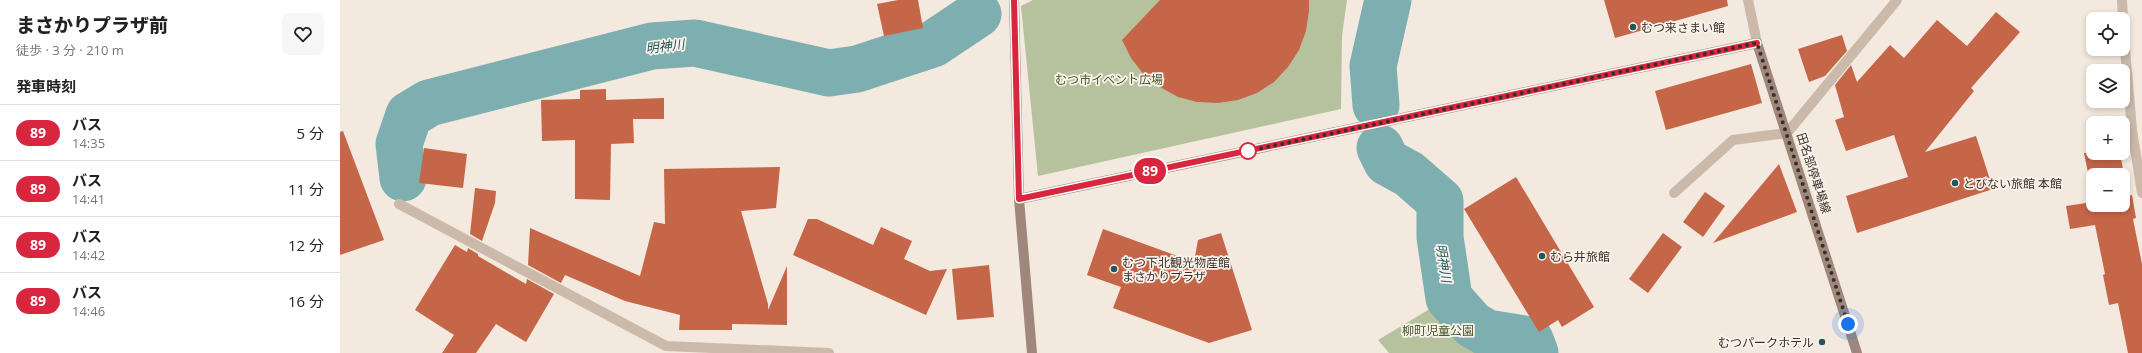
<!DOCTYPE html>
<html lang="ja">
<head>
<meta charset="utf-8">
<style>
	:root { --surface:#fff; --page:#f6f6f6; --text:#222; --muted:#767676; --line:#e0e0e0 }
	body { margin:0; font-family:"Open Sans","Noto Sans JP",sans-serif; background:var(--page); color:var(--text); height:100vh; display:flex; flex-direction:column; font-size:15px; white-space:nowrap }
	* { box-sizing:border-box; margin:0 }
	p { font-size:13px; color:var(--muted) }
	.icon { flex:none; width:22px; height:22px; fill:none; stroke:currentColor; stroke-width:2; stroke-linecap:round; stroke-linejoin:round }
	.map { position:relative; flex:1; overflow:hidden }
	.sheet { display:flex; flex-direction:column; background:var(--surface); width:340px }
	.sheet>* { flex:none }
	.badge { padding:0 8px; border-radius:13px; font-size:14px; line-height:26px }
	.controls { position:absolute; left:1746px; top:12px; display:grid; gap:8px }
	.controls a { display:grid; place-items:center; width:44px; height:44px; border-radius:8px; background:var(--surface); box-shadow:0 2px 6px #0003; font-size:20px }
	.you { position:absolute; width:20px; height:20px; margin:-10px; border:3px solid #fff; border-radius:50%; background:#1a73e8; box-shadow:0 0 0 6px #1a73e833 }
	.map>.badge { position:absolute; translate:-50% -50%; box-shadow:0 0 0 2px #fff }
	h2 { padding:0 16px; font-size:15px; line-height:36px }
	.round { display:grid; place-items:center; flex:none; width:42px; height:42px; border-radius:8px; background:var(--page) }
	.overview { display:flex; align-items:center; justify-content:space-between; height:68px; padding:0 16px }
	h1 { font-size:19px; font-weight:800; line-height:30px }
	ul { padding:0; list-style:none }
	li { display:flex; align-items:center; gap:12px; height:56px; padding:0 16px; border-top:1px solid var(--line) }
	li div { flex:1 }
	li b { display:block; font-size:15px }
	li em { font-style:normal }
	li .badge { min-width:44px; font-weight:700; text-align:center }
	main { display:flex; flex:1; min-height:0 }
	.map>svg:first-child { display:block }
	.green { fill:#b6c29e }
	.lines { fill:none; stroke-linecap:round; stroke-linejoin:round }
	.river { stroke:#7daeb0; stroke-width:47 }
	.building { fill:#c66649 }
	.lane { stroke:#cbb9aa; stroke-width:10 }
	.street { stroke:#cbb9aa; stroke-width:10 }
	.secondary { stroke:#9f887b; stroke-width:10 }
	.line-casing { stroke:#fff; stroke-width:9 }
	.line { stroke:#d7263d; stroke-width:6 }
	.walk { stroke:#392e29; stroke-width:4; stroke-dasharray:0 7.2 }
	.poi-dot { fill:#1f575a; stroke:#faf3eb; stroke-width:1.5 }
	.stop-dot { fill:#fff; stroke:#d7263d; stroke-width:2 }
	.labels { text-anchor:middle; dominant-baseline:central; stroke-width:3.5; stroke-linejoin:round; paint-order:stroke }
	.poi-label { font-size:12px; fill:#392e29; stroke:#faf3eb; text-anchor:start }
	.park-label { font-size:12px; fill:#48572d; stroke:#faf3eb }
	.street-label { font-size:12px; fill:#392e29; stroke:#faf3eb }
	.water-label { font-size:13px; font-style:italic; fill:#1f575a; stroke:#faf3eb }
</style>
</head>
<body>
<main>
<section class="sheet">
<div class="overview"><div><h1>まさかりプラザ前</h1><p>徒歩 · 3 分 · 210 m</p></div><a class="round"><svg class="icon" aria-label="heart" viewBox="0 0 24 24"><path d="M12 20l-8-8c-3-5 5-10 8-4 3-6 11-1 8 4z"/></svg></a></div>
<h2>発車時刻</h2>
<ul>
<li><span class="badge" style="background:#d7263d;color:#fff">89</span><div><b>バス</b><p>14:35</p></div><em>5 分</em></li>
<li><span class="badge" style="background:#d7263d;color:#fff">89</span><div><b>バス</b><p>14:41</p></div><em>11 分</em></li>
<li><span class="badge" style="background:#d7263d;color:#fff">89</span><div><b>バス</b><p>14:42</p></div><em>12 分</em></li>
<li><span class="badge" style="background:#d7263d;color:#fff">89</span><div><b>バス</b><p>14:46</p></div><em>16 分</em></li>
</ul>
</section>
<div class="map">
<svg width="1802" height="353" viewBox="0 0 1802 353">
	<rect width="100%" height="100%" fill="#f3e9de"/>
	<g class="green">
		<path d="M693 0H1007L1002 36 1001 109 698 176 681 6Z"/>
		<path d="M1103 301 1134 340 1153 353H1049L1038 340Z"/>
	</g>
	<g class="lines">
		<g class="river">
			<path d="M1036 105 1033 66 1048 0"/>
			<path d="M1040 148 1047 162 1069 174 1100 201V237L1109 298 1133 325 1147 333 1190 340 1195 353"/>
			<path d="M63 178 59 144 69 115 89 103 312 46 355 43 489 73 517 69 593 44 638 14"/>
		</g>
	</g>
	<g class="building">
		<path d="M558 0H578L583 28 544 36 537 4Z"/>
		<path d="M820 0H969V11L966 31 959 50 948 67 934 82 917 93 898 100 878 103 857 102 838 97 820 87 804 75 791 58 782 40Z"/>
		<path d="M1264 0H1387L1388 6 1275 38Z"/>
		<path d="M1656 12 1680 32 1631 88 1634 91 1585 152 1636 136 1653 189 1517 233 1506 196 1568 177 1554 135 1506 151 1495 120 1504 117 1495 85 1511 65 1517 82 1550 45 1564 58 1597 20 1627 46Z"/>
		<path d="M1502 35 1507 51 1485 76 1469 82 1458 49Z"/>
		<path d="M1411 64 1422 103 1326 130 1315 91Z"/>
		<path d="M266 89V100L324 98V119H293L294 143 271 144 270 200 235 199V140L202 141 201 100 240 99V90Z"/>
		<path d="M3 131 44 240 0 255V132Z"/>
		<path d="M84 148 127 154 123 188 79 183Z"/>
		<path d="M1744 153H1780L1788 196 1792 195 1796 218 1793 219 1802 264V353H1788L1778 303 1769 305 1763 275 1765 274 1755 225 1730 229 1726 206 1753 202V205H1783V175H1753V197Z"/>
		<path d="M1439 164 1457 212 1373 243Z"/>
		<path d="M440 167 436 208 401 211 428 304V310L447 266V325L392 324V330H339L340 315 285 301 225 275 221 283 188 265 190 228 300 276 314 222 325 224 324 169Z"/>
		<path d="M1176 177 1254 307 1222 327 1218 320 1199 332 1124 209Z"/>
		<path d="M135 188 156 191 155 203 142 241 130 234Z"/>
		<path d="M1365 192 1385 206 1363 237 1343 222Z"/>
		<path d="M468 219H477L533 245 541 227 572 241 564 259 590 271 607 269 586 315 453 255Z"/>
		<path d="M763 229 854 262 858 240 881 233 912 330 869 343 773 308 781 287 747 275Z"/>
		<path d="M1323 233 1342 247 1308 293 1289 279Z"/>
		<path d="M115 245 127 252 128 248 138 254V256L186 284 187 279 214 294 186 342 156 324 136 353H102L114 335 75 310Z"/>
		<path d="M649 265 654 317 617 320 612 269Z"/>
	</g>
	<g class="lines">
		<g class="lane">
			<path d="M1408 0 1417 43"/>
			<path d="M1334 193 1393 140 1447 133"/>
		</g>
		<g class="street">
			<path d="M1782 0 1783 19"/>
			<path d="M1783 25 1792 130 1802 193"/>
			<path d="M1447 133 1557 0"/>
			<path d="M59 204 326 346 489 353"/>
		</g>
		<g class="secondary">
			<path d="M674 0 679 199 692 353"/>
			<path d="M679 199 1417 43 1517 353"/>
		</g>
	</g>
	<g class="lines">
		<defs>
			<path id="line" d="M674 0 679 199 1417 43"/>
		</defs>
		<use href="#line" class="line-casing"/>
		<use href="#line" class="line"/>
		<path class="walk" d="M908 151 904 152 1417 43 1508 324"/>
	</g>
	<g class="poi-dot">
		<circle cx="1293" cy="27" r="4"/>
		<circle cx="1615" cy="183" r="4"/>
		<circle cx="1202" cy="256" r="4"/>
		<circle cx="774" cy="269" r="4"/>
		<circle cx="1482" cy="342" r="4"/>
	</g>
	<circle class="stop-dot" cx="908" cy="151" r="8"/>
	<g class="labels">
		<g class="poi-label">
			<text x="1301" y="27">むつ来さまい館</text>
			<text x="1623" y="183">とびない旅館 本館</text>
			<text x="1210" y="256">むら井旅館</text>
			<text x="782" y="262">むつ下北観光物産館<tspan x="782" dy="14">まさかりプラザ</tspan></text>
			<text x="1474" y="342" text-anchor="end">むつパークホテル</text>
		</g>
		<g class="park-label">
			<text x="769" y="79">むつ市イベント広場</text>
			<text x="1098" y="330">柳町児童公園</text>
		</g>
		<g class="street-label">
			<text transform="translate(1474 173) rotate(72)">田名部停車場線</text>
		</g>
		<g class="water-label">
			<text transform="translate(325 46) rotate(-7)">明神川</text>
			<text transform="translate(1104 263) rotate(81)">明神川</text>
		</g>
	</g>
</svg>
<div class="controls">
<a><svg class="icon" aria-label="locate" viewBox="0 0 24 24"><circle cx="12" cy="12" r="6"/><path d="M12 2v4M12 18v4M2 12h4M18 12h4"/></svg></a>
<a><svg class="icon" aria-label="layers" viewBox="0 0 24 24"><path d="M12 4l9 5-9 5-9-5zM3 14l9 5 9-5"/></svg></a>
<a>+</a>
<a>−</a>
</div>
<div class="you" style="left:1508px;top:324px"></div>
<b class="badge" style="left:810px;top:171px;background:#d7263d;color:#fff">89</b>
</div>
</main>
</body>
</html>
